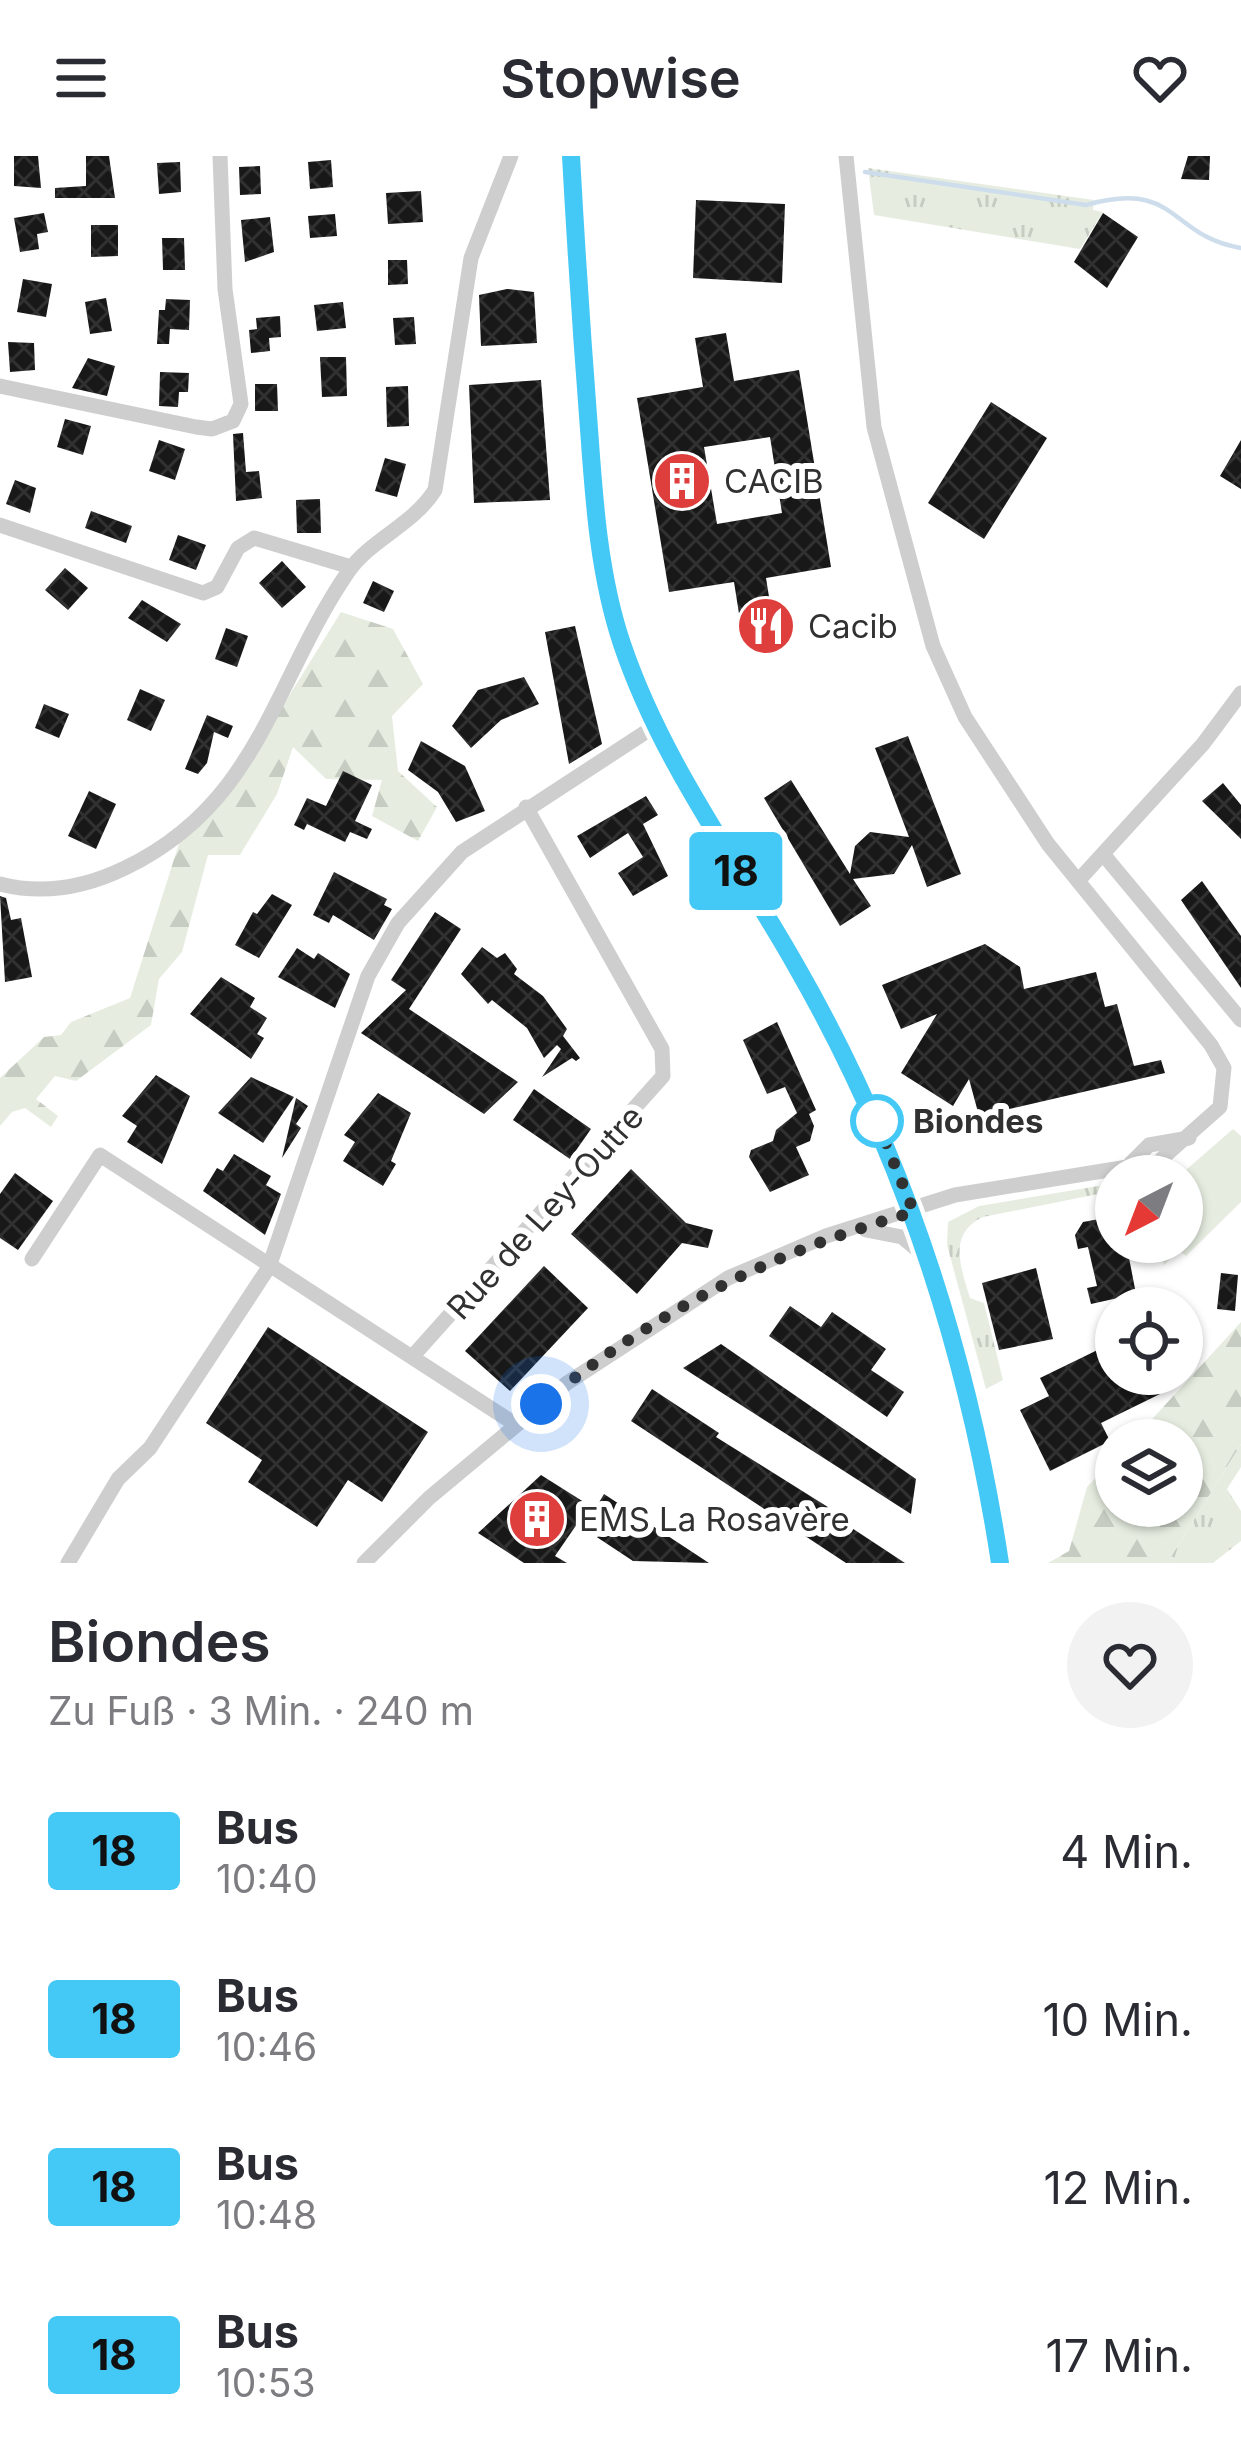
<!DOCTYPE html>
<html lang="de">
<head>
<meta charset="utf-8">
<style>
	:root { --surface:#fff; --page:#f2f2f3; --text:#2b2b33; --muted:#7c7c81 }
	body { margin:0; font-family:Inter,sans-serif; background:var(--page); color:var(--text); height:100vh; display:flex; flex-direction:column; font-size:45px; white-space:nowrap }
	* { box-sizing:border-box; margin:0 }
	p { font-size:39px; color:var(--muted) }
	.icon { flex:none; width:66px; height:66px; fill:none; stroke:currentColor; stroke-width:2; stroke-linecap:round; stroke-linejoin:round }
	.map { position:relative; height:1407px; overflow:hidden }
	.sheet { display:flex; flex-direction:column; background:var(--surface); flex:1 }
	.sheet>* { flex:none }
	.badge { padding:0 24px; border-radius:9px; font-size:42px; line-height:78px }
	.needle { width:78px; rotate:222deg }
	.tools { position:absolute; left:1095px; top:999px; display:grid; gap:24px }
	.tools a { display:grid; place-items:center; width:108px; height:108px; border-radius:50%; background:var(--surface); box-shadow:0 3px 9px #0004; font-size:60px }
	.you { position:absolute; width:60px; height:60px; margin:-30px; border:9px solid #fff; border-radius:50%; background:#1a73e8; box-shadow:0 0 0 18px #1a73e833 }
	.map>.badge { position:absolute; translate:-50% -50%; box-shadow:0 0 0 6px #fff }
	.round { display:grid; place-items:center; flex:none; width:126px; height:126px; border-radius:63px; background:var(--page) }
	.headline { display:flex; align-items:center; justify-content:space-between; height:204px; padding:0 48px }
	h1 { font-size:57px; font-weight:600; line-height:90px }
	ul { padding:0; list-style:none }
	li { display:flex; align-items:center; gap:36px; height:168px; padding:0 48px }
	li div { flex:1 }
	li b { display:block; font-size:45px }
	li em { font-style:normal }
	li .badge { min-width:132px; font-weight:700; text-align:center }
	header { display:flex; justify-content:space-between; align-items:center; height:156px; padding:0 48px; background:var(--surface); font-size:54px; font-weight:600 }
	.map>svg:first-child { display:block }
	.grass { fill:url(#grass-tufts) }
	.forest { fill:url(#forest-firs) }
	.garden { fill:#e6ede0 }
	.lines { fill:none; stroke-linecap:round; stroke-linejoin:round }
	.stream { stroke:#ceddec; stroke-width:4.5 }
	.building { fill:url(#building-cross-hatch); fill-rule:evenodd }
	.street { stroke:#cecece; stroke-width:15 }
	.primary { stroke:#a9a9a9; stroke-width:24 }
	.line-casing { stroke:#fff; stroke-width:27 }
	.line { stroke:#44c8f5; stroke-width:18 }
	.walk { stroke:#313131; stroke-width:12; stroke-dasharray:0 21.6 }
	.stop-dot { fill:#fff; stroke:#44c8f5; stroke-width:6 }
	.labels { text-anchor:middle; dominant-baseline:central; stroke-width:12; stroke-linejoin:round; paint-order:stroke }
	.poi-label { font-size:33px; fill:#313131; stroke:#fff; text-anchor:start }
	.stop-label { font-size:33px; font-weight:bold; fill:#313131; stroke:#fff; text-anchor:start }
	.street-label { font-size:33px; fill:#313131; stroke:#fff }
</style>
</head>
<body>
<header><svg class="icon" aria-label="menu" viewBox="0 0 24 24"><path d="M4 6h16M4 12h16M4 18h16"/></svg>Stopwise<svg class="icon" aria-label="heart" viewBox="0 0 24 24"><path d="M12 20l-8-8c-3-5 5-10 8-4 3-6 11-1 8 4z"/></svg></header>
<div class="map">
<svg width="1241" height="1407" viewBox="0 0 1241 1407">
	<defs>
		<pattern id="grass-tufts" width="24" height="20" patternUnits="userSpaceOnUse" patternTransform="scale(3)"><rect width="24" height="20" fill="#e6ede0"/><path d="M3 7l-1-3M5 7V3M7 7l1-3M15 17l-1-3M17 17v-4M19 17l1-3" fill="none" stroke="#c6ccc1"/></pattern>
		<pattern id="forest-firs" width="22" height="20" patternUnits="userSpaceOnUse" patternTransform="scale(3)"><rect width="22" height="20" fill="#e6ede0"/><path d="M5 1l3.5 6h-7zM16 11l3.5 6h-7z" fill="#c6ccc1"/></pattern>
		<pattern id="building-cross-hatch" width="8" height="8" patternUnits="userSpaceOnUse" patternTransform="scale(3)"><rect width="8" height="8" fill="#181818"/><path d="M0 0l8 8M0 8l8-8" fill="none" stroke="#313131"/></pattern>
	</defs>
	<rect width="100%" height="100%" fill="#fff"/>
	<g class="grass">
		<path d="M868 12 1094 44 1093 54 1103 56 1080 93 874 59Z"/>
		<path d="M1116 1027 1113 1035 983 1061C947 1078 961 1112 970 1142L984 1147 1003 1224 986 1233 947 1089 948 1066 979 1050Z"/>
		<path d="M1241 1288V1311L1227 1333 1241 1355V1385L1213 1407H1167Z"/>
	</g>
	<g class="forest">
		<path d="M341 456 393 473 423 528 392 560 398 615 437 651 418 685 372 660 382 624 326 623 293 591 277 638 240 699H208L182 796 159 823 151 869 76 925 55 920 36 943 58 960 51 971 25 952 12 956 0 970V922L44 881 61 879 71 866 130 842 182 678 256 593Z"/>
		<path d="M1241 1166V1288L1167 1407H1048L1069 1395 1087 1331 1116 1300V1350H1182V1284H1133Z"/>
	</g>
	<path class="garden" d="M1233 973 1241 980V1046L1186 1100 1179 1094 1164 1109 1158 1086H1182L1179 1020Z"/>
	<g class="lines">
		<path class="stream" d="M865 16 1086 49C1179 23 1168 80 1241 92"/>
	</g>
	<g class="building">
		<path d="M14 0H38L41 32 14 30Z"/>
		<path d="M86 0H109L115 42H55V32L86 30Z"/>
		<path d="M1188 0H1210L1209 24 1181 23Z"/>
		<path d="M331 4 333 31 310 33 308 6Z"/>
		<path d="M180 6 181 36 159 38 157 7Z"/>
		<path d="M260 10 261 38 240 39 239 11Z"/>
		<path d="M421 35 423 66 388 68 386 37Z"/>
		<path d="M696 44 785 48 782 127 693 122Z"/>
		<path d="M44 57 48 76 37 78 39 93 20 96 14 62Z"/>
		<path d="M1103 57 1138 81 1107 132 1074 106Z"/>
		<path d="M335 58 337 80 310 82 308 60Z"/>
		<path d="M270 61 274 96 245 106 241 64Z"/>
		<path d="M91 69H118V100L91 101Z"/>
		<path d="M162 82H184L185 114H163Z"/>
		<path d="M388 104H407L408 128 388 129Z"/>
		<path d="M23 123 52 128 46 161 17 156Z"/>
		<path d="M507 133 534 136 537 187 481 190 479 139Z"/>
		<path d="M106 142 112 175 90 178 85 146Z"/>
		<path d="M166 143 190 144 189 174 170 173 169 188H157L159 154H165Z"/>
		<path d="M343 146 346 172 317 175 314 149Z"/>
		<path d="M280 160 281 181 269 182 270 195 251 197 249 174 257 173 256 162Z"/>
		<path d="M414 161 416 188 395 189 393 162Z"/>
		<path d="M726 177 734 225 799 214 831 411 766 422 775 478 743 483 734 426 669 436 637 242 703 231 695 182ZM770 281 782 357 717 368 704 291Z"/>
		<path d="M8 186 34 187 35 214 10 216Z"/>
		<path d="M320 201H346L347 240 322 241Z"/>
		<path d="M88 202 115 210 107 240 72 232Z"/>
		<path d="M160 216 189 217 188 236H179L178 251 159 250Z"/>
		<path d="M541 224 550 344 474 347 469 229Z"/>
		<path d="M255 228H277L278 255H255Z"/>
		<path d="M408 230 409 270 387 271 386 231Z"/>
		<path d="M991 246 1047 282 984 383 928 347Z"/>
		<path d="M65 263 91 270 83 299 57 291Z"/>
		<path d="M243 277 246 316 259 315 262 342 236 345 233 278Z"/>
		<path d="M159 284 185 293 175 324 149 315Z"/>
		<path d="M1241 284V333L1220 320Z"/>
		<path d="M385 302 406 308 397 341 375 335Z"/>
		<path d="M15 324 36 332 30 357 6 348Z"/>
		<path d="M320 343 321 377H297L296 344Z"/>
		<path d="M91 355 132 370 126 387 85 372Z"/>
		<path d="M178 379 206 389 196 414 169 404Z"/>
		<path d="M282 405 306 431 282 452 259 427Z"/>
		<path d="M65 412 88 432 68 454 45 434Z"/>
		<path d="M373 425 394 435 384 456 363 447Z"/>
		<path d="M142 444 181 468 167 486 128 462Z"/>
		<path d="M575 470 602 588 569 608 545 476Z"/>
		<path d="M226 472 248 480 237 511 215 503Z"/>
		<path d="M524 521 539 548 501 564 471 592 452 570 478 534Z"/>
		<path d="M140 533 165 544 151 575 127 564Z"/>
		<path d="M44 548 69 558 59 582 35 572Z"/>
		<path d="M207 559 233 570 228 582 214 576 207 607 198 618 185 613Z"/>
		<path d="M908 580 961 718 927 731 912 689 894 718 853 723 871 750 840 770 764 642 791 624 850 718 855 690 870 676 909 681 875 592Z"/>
		<path d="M421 585 465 610 485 655 456 666 438 636 408 614Z"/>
		<path d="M343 615 372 629 355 665 372 673 367 683 350 676 345 686 307 668 304 674 294 669 307 642 326 650Z"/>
		<path d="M1223 627 1241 649V683L1202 645Z"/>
		<path d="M89 635 116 648 96 693 68 680Z"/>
		<path d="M646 640 658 659 643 668 668 720 633 740 618 717 643 701 628 677 590 702 577 680Z"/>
		<path d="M334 716 387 743 384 749 392 753 374 784 333 759 329 767 313 759Z"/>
		<path d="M1202 725 1241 780V832L1181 744Z"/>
		<path d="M272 738 292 749 259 802 235 789 253 756 257 758Z"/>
		<path d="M0 740 6 742 11 764 21 762 32 821 5 826Z"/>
		<path d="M435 756 461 773 409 853 518 926 484 958 361 877 406 834 391 824Z"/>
		<path d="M985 788 1020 811 1024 833 1096 816 1105 851 1117 848 1134 910 1161 904 1165 917 979 960 969 923 953 950 901 917 937 858 901 873 882 829Z"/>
		<path d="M482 791 497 802 505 797 517 813 514 818 543 840 567 873 563 880 580 902 576 905 572 902 542 921 561 893 557 889 544 902 527 872 492 844 488 848 461 818Z"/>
		<path d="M297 792 314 803 318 797 350 818 335 852 278 821Z"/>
		<path d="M221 821 255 842 250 851 267 862 257 878 264 882 251 903 190 858Z"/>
		<path d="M777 866 816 954 809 958 814 970 810 985 796 991 809 1019 770 1036 749 1001 751 994 773 985 776 974 797 957 785 931 767 938 743 884Z"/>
		<path d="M156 919 190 940 162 1008 127 986 137 970 122 960Z"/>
		<path d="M251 921 294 941 263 987 218 957Z"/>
		<path d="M534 933 591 973 570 1003 513 964Z"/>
		<path d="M378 937 411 957 391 1005 396 1008 383 1030 343 1005 355 986 344 979Z"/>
		<path d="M296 942 308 950 296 968 301 972 282 1002Z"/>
		<path d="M234 998 271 1020 266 1029 281 1038 265 1079 203 1035 217 1012 223 1015Z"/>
		<path d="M631 1013 686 1067 713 1074 708 1092 682 1087 637 1138 571 1078Z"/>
		<path d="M15 1017 53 1045 18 1094 0 1082V1038Z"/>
		<path d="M1116 1060V1086H1126L1136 1138 1091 1148 1087 1132 1097 1130 1088 1091 1078 1093 1075 1079 1083 1066Z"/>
		<path d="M544 1110 588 1152 510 1235 465 1195Z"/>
		<path d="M1036 1112 1053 1183 999 1194 982 1127Z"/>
		<path d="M1221 1117 1238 1119 1235 1155 1217 1153Z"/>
		<path d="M790 1150 821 1171 832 1156 886 1193 871 1214 904 1236 887 1261 769 1180Z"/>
		<path d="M268 1171 428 1276 382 1346 348 1324 317 1371 248 1326 262 1304 206 1267Z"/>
		<path d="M1116 1185V1218H1151L1160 1238 1101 1267 1110 1285 1050 1315 1020 1254 1049 1240 1040 1222Z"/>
		<path d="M721 1188 916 1323 911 1358 683 1212Z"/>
		<path d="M652 1233 719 1277 716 1281 831 1353 829 1357 905 1407H846L631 1265Z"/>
		<path d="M541 1319 595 1353 604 1338 709 1407 633 1405 577 1368 555 1400 567 1407H524L478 1377Z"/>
	</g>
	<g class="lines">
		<g class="street">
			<path d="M0 230 196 271 212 273 233 265 241 248 225 133 220 0"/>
			<path d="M0 369 203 437 217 431 238 392 254 382 351 411"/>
			<path d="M1103 698 1241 864"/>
			<path d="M1078 725 1203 588 1241 537"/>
			<path d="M0 728C43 739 86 731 125 712 260 647 272 527 348 416 371 383 413 369 435 334L471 102 511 0"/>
			<path d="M1131 1007 1149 989 1189 982"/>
			<path d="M866 1074 902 1081 924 1099"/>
			<path d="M32 1103 100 999 515 1268"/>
			<path d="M412 1201 663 920 662 893 526 651"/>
			<path d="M68 1407 118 1323 150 1292 269 1111 368 820 398 767 462 696 655 570"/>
			<path d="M364 1407 429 1342 567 1227 728 1122 826 1080 955 1039 1158 1006 1220 951 1224 912 1211 889 1048 688 965 561 933 490 874 271 846 0"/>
		</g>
		<path class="primary" d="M571 0C576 91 582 182 589 273 595 344 599 419 622 488 662 606 734 701 795 807 902 992 968 1196 1000 1407"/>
	</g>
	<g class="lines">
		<defs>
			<path id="line" d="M571 0C576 91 582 182 589 273 594 344 599 420 622 488 662 606 734 701 795 808 901 992 968 1196 1000 1407"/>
		</defs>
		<use href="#line" class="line-casing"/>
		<use href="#line" class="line"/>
		<path class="walk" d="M541 1248C658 1154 769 1097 914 1056L875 961 877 965"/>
	</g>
	<defs>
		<symbol id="building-disc" viewBox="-11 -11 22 22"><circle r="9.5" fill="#de3f3d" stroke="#fff"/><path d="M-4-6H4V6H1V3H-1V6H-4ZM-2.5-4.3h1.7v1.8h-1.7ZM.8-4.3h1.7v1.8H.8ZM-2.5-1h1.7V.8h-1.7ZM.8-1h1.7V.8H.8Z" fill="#fff"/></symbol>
		<symbol id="restaurant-disc" viewBox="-11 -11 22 22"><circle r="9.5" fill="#de3f3d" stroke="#fff"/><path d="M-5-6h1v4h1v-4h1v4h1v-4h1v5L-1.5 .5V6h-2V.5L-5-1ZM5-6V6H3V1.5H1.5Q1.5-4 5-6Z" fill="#fff"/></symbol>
	</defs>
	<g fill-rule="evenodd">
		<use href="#building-disc" x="649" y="292" width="66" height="66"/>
		<use href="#restaurant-disc" x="733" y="437" width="66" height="66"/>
		<use href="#building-disc" x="504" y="1330" width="66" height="66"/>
	</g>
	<circle class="stop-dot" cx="877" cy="965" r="24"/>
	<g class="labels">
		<g class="poi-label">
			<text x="724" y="325">CACIB</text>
			<text x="808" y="470">Cacib</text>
			<text x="579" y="1363">EMS La Rosavère</text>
		</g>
		<g class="stop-label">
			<text x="913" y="965">Biondes</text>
		</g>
		<g class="street-label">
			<text transform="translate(545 1056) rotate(-48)">Rue de Ley-Outre</text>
		</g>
	</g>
</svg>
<div class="tools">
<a><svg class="needle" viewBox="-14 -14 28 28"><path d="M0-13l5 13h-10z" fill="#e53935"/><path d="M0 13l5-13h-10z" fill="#7c7c81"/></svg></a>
<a><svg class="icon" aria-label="locate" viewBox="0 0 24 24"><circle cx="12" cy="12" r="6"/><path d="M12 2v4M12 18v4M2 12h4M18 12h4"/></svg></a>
<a><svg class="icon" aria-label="layers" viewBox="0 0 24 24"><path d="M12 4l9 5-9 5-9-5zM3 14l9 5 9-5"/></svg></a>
</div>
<div class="you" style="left:541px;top:1248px"></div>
<b class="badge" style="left:736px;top:715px;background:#44c8f5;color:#111">18</b>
</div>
<section class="sheet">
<div class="headline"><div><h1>Biondes</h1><p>Zu Fuß · 3 Min. · 240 m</p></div><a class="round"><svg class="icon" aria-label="heart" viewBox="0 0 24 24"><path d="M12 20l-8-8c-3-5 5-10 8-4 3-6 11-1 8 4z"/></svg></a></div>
<ul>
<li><span class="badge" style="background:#44c8f5;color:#111">18</span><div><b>Bus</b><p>10:40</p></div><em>4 Min.</em></li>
<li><span class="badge" style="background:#44c8f5;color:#111">18</span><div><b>Bus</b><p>10:46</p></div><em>10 Min.</em></li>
<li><span class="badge" style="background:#44c8f5;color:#111">18</span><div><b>Bus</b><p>10:48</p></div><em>12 Min.</em></li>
<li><span class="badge" style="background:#44c8f5;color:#111">18</span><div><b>Bus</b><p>10:53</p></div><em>17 Min.</em></li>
</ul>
</section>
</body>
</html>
